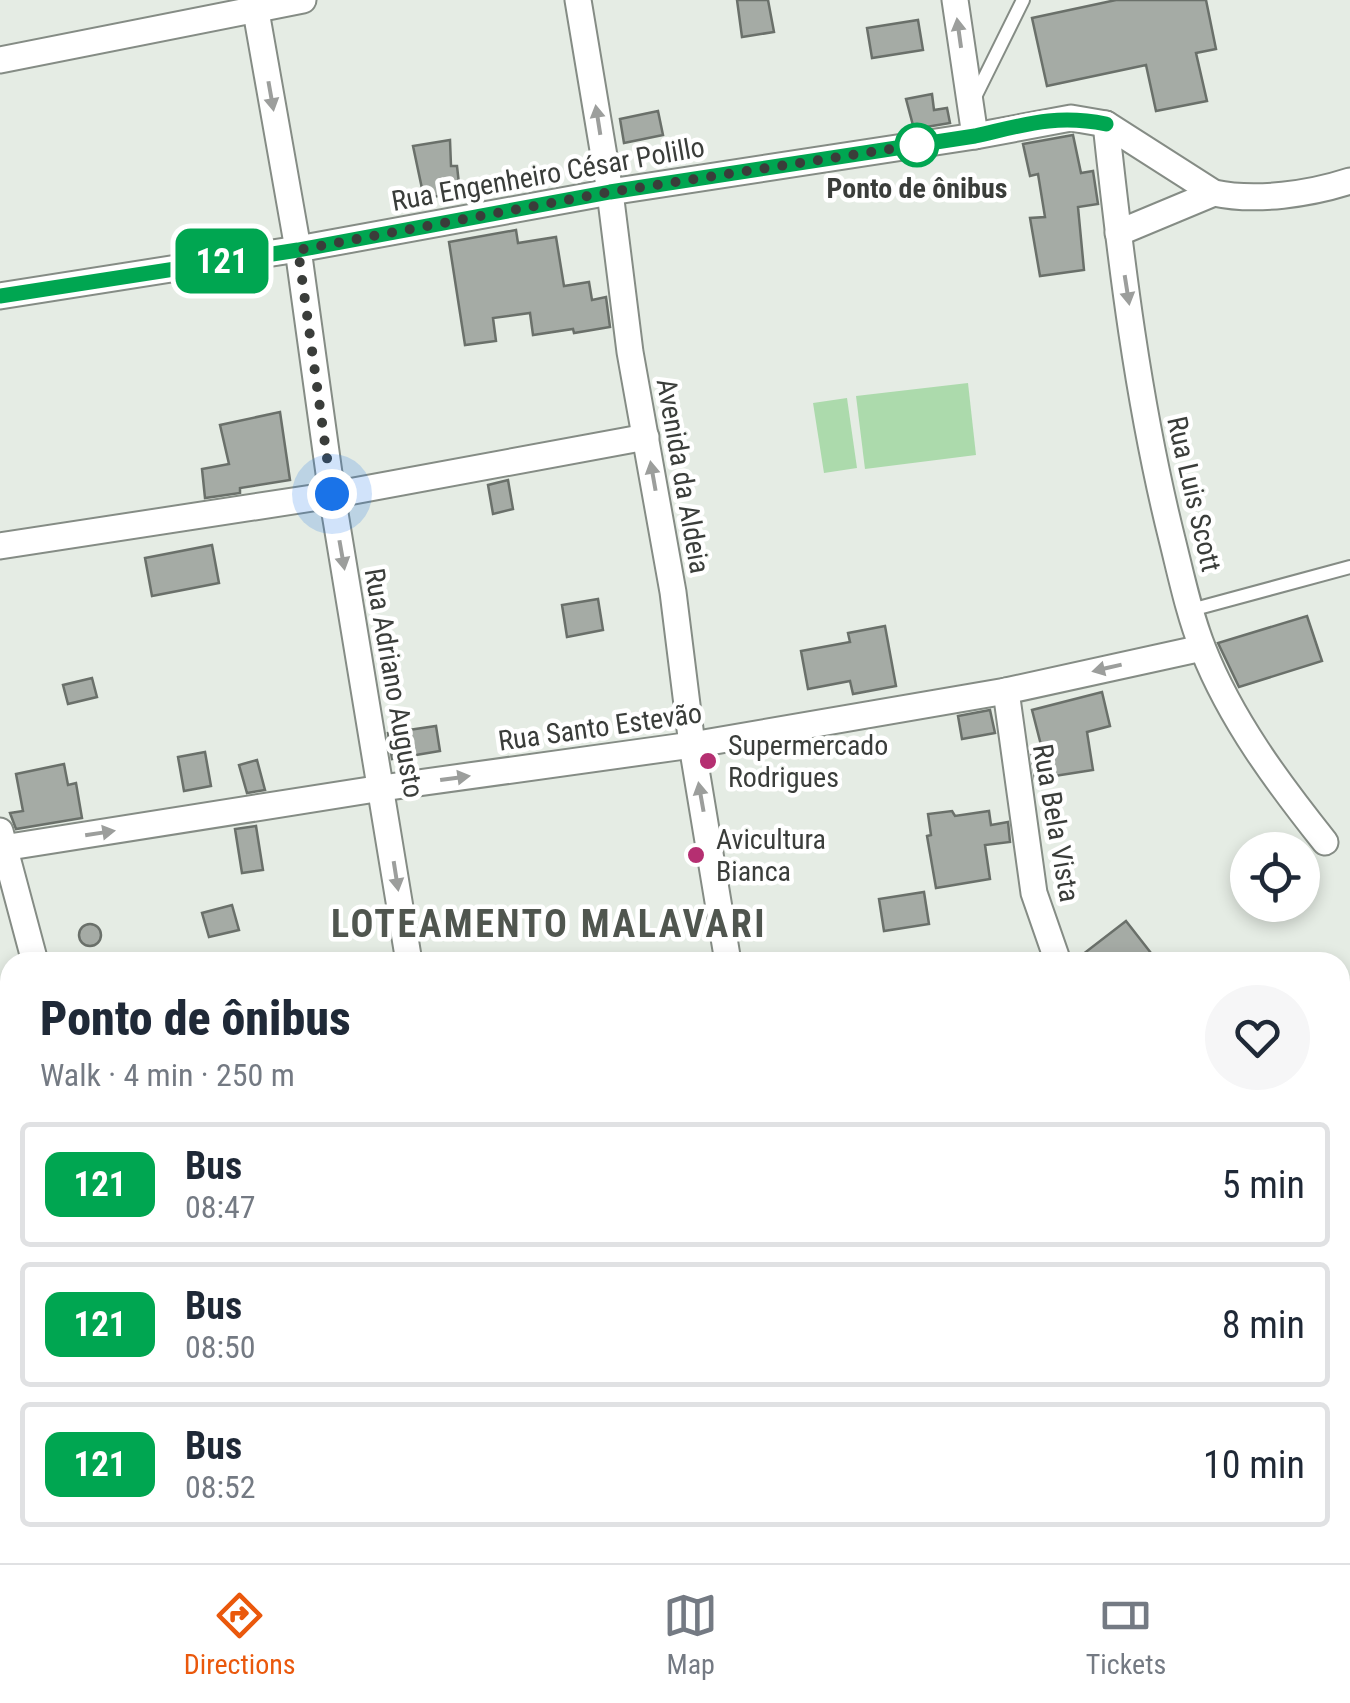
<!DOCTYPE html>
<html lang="en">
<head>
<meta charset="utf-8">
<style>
	:root { --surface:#fff; --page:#f6f6f7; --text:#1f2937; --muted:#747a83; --line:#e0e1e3; --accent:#ea580c }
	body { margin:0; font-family:"Roboto Condensed",sans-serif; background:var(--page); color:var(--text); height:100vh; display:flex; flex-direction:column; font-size:38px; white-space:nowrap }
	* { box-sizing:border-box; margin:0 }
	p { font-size:32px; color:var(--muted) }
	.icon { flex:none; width:55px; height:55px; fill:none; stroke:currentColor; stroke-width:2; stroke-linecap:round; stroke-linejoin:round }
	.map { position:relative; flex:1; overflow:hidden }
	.drawer { position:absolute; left:0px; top:952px; width:1350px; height:612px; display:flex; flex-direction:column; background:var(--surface); border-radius:30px 30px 0 0; box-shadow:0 5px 15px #0003 }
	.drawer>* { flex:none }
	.badge { padding:0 20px; border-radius:15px; font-size:35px; line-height:65px }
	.tools { position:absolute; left:1230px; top:832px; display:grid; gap:20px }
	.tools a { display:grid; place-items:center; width:90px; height:90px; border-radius:50%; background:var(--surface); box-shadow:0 5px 15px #0003; font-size:50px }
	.you { position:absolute; width:50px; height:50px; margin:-25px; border:8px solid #fff; border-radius:50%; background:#1a73e8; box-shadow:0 0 0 15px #1a73e833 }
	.map>.badge { position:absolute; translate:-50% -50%; box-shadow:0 0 0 5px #fff }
	.round { display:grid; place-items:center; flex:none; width:105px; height:105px; border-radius:52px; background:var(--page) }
	.overview { display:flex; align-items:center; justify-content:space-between; height:170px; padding:0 40px }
	h1 { font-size:48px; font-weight:800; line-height:75px }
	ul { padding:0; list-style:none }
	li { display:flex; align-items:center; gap:30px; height:125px; margin:0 20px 15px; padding:0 20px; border:5px solid var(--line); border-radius:10px }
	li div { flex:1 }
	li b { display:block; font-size:38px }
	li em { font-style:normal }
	li .badge { min-width:110px; font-weight:700; text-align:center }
	.menu { display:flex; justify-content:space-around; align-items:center; height:140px; border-top:2px solid var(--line); background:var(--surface); font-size:28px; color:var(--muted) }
	.menu a { display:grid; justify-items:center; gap:5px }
	.menu .current { color:var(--accent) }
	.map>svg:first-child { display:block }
	.green { fill:#acdaac }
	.building { fill:#a5aba5; stroke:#6a706a; stroke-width:2.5 }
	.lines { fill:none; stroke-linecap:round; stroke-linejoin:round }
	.service-casing { stroke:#858c85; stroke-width:16 }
	.minor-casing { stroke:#858c85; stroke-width:29 }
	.service { stroke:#fff; stroke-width:12 }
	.minor { stroke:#fff; stroke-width:25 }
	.oneway { fill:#9c9e9c }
	.line-casing { stroke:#fff; stroke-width:22 }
	.line { stroke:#00a651; stroke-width:15 }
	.walk { stroke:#3a3d3a; stroke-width:10; stroke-dasharray:0 18 }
	.stop-dot { fill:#fff; stroke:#00a651; stroke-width:5 }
	.poi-dot { fill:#b52f71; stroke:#fff; stroke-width:4 }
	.labels { text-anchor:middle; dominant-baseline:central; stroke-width:9; stroke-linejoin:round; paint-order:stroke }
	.street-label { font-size:28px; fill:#3a3d3a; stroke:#fff }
	.stop-label { font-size:28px; font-weight:bold; fill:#3a3d3a; stroke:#fff }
	.poi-label { font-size:28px; fill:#3a3d3a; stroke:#fff; text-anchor:start }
	.district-label { font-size:38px; font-weight:bold; letter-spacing:2.5px; fill:#50564f; stroke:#fff }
</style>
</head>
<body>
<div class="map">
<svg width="1350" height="1563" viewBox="0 0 1350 1563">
	<rect width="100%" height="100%" fill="#e5ece4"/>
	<g class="green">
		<path d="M968 383 976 455 865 469 856 396Z"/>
		<path d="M847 398 857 468 824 473 813 403Z"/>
	</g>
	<g class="building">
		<path d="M737 0H768L774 32 742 37Z"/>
		<path d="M1116 0H1206L1216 49 1196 53 1207 101 1156 111 1146 65 1047 86 1032 18Z"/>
		<path d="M918 20 923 50 872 58 867 28Z"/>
		<path d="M932 94 934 110 947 108 950 123 914 129 906 99Z"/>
		<path d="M658 111 663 135 624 143 620 119Z"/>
		<path d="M1073 135 1081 173 1093 171 1098 204 1078 207 1084 270 1040 276 1030 218 1045 217 1038 174 1030 176 1023 144Z"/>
		<path d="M450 140 451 166H457L460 193 424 198 413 146Z"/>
		<path d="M516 230 518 243 556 237 564 286 589 282 592 300 606 297 610 327 574 333 573 329 533 335 530 313 493 318 496 341 465 345 449 242Z"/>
		<path d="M280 412 290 480 240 488V493L205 498 202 469 229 464 220 425Z"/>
		<path d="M508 480 513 509 493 514 488 485Z"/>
		<path d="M212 545 219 583 152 596 145 558Z"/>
		<path d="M598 599 603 630 567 637 562 605Z"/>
		<path d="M1307 616 1322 661 1239 687 1218 643Z"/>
		<path d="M885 626 896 686 853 694 850 681 808 689 801 651 850 642 848 633Z"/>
		<path d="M92 678 97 697 68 704 63 685Z"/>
		<path d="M1102 692 1110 726 1087 732 1093 770 1035 779 1031 751 1042 749 1032 710Z"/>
		<path d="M990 710 995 733 962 739 958 716Z"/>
		<path d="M436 726 440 751 392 759 388 733Z"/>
		<path d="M205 752 211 786 184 791 178 757Z"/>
		<path d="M257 760 265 790 247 793 239 765Z"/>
		<path d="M64 764 68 785 76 783 82 818 16 829 10 813 23 811 16 774Z"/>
		<path d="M952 811 955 816 989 811 991 825 1008 822 1010 842 985 845 990 879 936 888 927 836 931 835 928 814Z"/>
		<path d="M256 826 263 870 242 873 235 829Z"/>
		<path d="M924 892 929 924 884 931 879 899Z"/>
		<path d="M232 905 239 930 209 937 202 913Z"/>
		<path d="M1126 921 1158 962H1074V961Z"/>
		<circle cx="90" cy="935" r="11"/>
	</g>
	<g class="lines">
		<defs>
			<g id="service">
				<path d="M974 99 1023 0"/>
				<path d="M1191 610 1350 567"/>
			</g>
			<g id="minor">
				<path d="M254 0 298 249 332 495 409 962"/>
				<path d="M578 0 610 192 630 352 673 592 692 745 728 962"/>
				<path d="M955 0 975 136"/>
				<path d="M0 60 303 0"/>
				<path d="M1106 124C1121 263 1138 403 1172 539 1181 575 1189 614 1203 649 1231 720 1278 783 1325 842"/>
				<path d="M1118 233 1214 193"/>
				<path d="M0 296 298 249 610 192 975 136 1071 118 1106 124 1214 193C1256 202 1310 194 1350 181"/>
				<path d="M0 546 332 495 646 437"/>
				<path d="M1006 691 1034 893 1058 962"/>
				<path d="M0 831 35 962"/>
				<path d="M3 848 382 788 692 745 1006 691 1202 648"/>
				<path d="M1340 1306 1350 1318"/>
				<path d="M1340 1413 1350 1404"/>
				<path d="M303 1555 310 1563"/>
				<path d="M717 1555 724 1563"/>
				<path d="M1141 1555 1148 1563"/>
				<path d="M1164 1563 1173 1555"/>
			</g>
		</defs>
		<use href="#service" class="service-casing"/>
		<use href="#minor" class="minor-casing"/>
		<use href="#service" class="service"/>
		<use href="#minor" class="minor"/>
	</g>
	<defs><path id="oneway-solid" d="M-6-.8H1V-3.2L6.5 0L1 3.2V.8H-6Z" transform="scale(2.5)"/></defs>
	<g class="oneway">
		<use href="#oneway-solid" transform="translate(959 33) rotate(-98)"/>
		<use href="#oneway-solid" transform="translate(271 96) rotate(80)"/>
		<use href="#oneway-solid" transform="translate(598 120) rotate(-99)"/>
		<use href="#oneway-solid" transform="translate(1127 290) rotate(81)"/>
		<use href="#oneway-solid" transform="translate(653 476) rotate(-100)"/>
		<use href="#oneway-solid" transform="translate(342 555) rotate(80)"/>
		<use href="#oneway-solid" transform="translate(1107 668) rotate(167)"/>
		<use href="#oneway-solid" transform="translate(455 778) rotate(-8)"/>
		<use href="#oneway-solid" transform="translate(701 797) rotate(-100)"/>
		<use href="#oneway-solid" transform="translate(100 833) rotate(-9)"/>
		<use href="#oneway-solid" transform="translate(396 876) rotate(81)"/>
	</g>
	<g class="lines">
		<defs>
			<path id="line" d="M0 296 298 250 610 192 975 136C1024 125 1055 114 1106 124"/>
		</defs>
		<use href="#line" class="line-casing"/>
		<use href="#line" class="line"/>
		<path class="walk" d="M332 494 298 250 610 192 917 145"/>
	</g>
	<circle class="stop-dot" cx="917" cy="145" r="20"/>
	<g class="poi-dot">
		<circle cx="708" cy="761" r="10"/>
		<circle cx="696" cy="855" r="10"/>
	</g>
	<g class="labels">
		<g class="street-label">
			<text transform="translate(548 174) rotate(-10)">Rua Engenheiro César Polillo</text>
			<text transform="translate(683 476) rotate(80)">Avenida da Aldeia</text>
			<text transform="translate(1194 494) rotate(77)">Rua Luis Scott</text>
			<text transform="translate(394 683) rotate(80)">Rua Adriano Augusto</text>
			<text transform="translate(600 727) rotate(-8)">Rua Santo Estevão</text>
			<text transform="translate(1056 823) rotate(80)">Rua Bela Vista</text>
		</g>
		<g class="stop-label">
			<text x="917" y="188">Ponto de ônibus</text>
		</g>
		<g class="poi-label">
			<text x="728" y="745">Supermercado<tspan x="728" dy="32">Rodrigues</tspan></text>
			<text x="716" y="839">Avicultura<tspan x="716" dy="32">Bianca</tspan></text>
		</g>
		<g class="district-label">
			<text x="549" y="924">LOTEAMENTO MALAVARI</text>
		</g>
	</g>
</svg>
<div class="tools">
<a><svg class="icon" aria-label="locate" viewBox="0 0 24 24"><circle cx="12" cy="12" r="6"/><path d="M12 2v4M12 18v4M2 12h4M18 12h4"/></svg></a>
</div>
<div class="you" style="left:332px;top:494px"></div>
<b class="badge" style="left:222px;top:261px;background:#00a651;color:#fff">121</b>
<section class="drawer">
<div class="overview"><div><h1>Ponto de ônibus</h1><p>Walk · 4 min · 250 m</p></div><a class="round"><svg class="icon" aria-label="heart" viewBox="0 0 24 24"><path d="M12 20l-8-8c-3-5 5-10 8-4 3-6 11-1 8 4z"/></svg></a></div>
<ul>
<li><span class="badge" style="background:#00a651;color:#fff">121</span><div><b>Bus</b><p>08:47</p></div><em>5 min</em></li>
<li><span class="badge" style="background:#00a651;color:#fff">121</span><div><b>Bus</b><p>08:50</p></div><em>8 min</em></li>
<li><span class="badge" style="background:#00a651;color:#fff">121</span><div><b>Bus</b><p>08:52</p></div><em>10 min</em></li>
</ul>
</section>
</div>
<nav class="menu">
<a class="current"><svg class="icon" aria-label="directions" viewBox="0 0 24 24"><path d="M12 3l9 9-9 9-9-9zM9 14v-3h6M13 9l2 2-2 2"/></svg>Directions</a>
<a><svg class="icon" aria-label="map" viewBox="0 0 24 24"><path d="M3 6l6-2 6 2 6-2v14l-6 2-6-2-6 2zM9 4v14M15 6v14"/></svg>Map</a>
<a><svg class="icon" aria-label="tickets" viewBox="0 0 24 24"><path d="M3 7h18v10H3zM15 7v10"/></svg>Tickets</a>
</nav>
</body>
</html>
